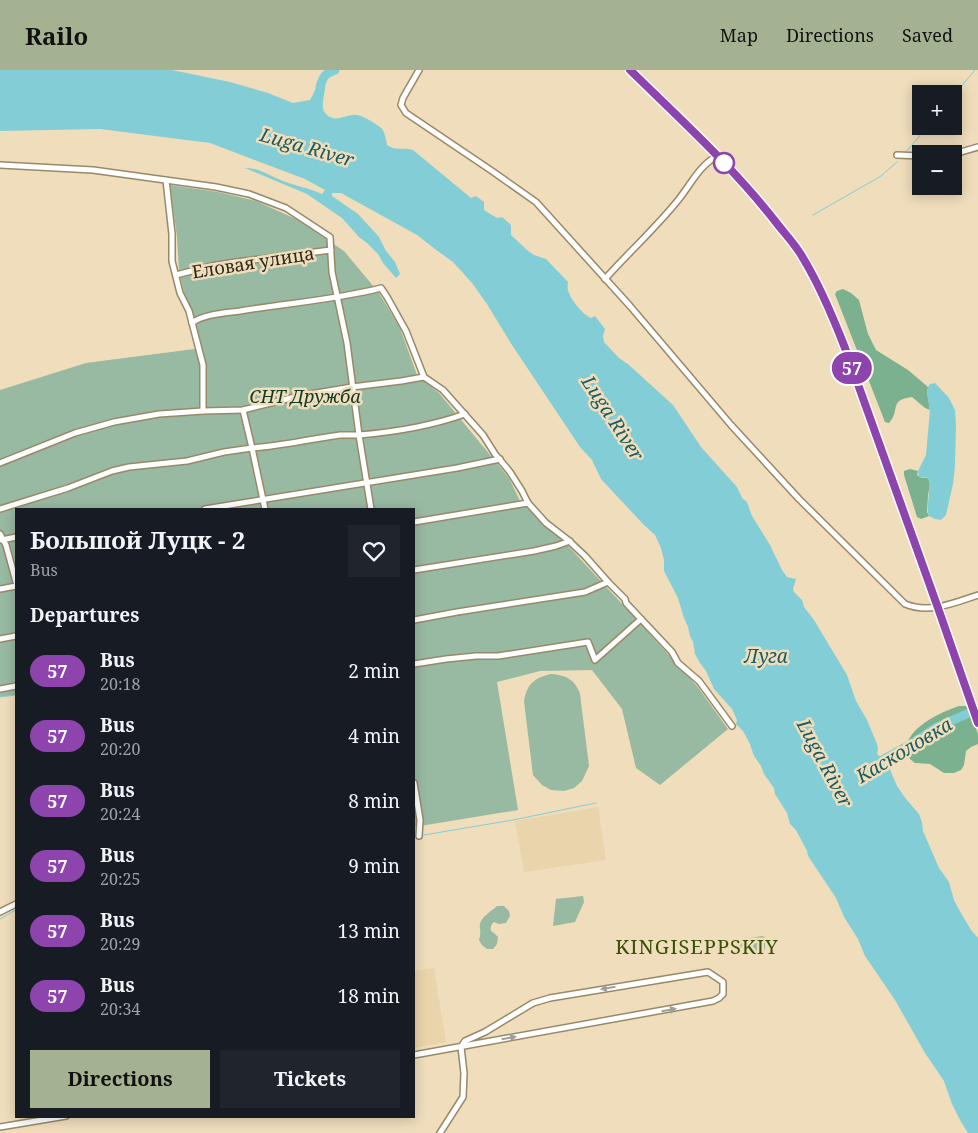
<!DOCTYPE html>
<html lang="en">
<head>
<meta charset="utf-8">
<style>
	:root { --surface:#171b24; --page:#20242c; --text:#f1f3f6; --muted:#9ea1a6; --accent:#a4b291 }
	body { margin:0; font-family:"Noto Serif",serif; background:var(--page); color:var(--text); height:100vh; display:flex; flex-direction:column; font-size:19px; white-space:nowrap }
	* { box-sizing:border-box; margin:0 }
	p { font-size:16px; color:var(--muted) }
	.icon { flex:none; width:28px; height:28px; fill:none; stroke:currentColor; stroke-width:2; stroke-linecap:round; stroke-linejoin:round }
	.map { position:relative; flex:1; overflow:hidden }
	.drawer { position:absolute; left:15px; top:438px; width:400px; height:610px; display:flex; flex-direction:column; background:var(--surface); border-radius:0px; box-shadow:0 2px 12px #0003 }
	.drawer>* { flex:none }
	.badge { padding:0 10px; border-radius:16px; font-size:18px; line-height:32px }
	.fabs { position:absolute; left:912px; top:15px; display:grid; gap:10px }
	.fabs a { display:grid; place-items:center; width:50px; height:50px; border-radius:0px; background:var(--surface); box-shadow:0 2px 12px #0003; font-size:25px }
	.map>.badge { position:absolute; translate:-50% -50%; box-shadow:0 0 0 2px #fff }
	h2 { padding:0 15px; font-size:19px; line-height:45px }
	.round { display:grid; place-items:center; flex:none; width:52px; height:52px; border-radius:0px; background:var(--page) }
	.head { display:flex; align-items:center; justify-content:space-between; height:85px; padding:0 15px }
	h1 { font-size:24px; font-weight:700; line-height:38px }
	.cta { display:flex; gap:10px; margin-top:auto; padding:10px 15px }
	.cta a { flex:1; height:58px; border-radius:0px; background:var(--accent); color:#111; font-size:20px; font-weight:700; line-height:58px; text-align:center }
	.cta a+a { background:var(--page); color:var(--text) }
	ul { padding:0; list-style:none }
	li { display:flex; align-items:center; gap:15px; height:65px; padding:0 15px }
	li div { flex:1 }
	li b { display:block; font-size:19px }
	li em { font-style:normal }
	li .badge { min-width:55px; font-weight:700; text-align:center }
	header { display:flex; align-items:center; gap:30px; box-sizing:border-box; height:70px; padding:0 25px; background:var(--accent); color:#111 }
	header strong { font-size:24px }
	nav { display:flex; gap:28px; margin-inline-start:auto; font-size:18px }
	.map>svg:first-child { display:block }
	.built { fill:#e9d4ab }
	.green { fill:#98b9a2 }
	.forest { fill:#7cb18f }
	.water { fill:#83ced6 }
	.lines { fill:none; stroke-linecap:round; stroke-linejoin:round }
	.stream { stroke:#83ced6; stroke-width:1 }
	.river { stroke:#83ced6; stroke-width:9 }
	.minor-casing { stroke:#998969; stroke-width:8 }
	.minor { stroke:#fff; stroke-width:5 }
	.oneway { fill:#a19e98 }
	.line-casing { stroke:#fff; stroke-width:11 }
	.line { stroke:#8e44ad; stroke-width:8 }
	.stop-dot { fill:#fff; stroke:#8e44ad; stroke-width:2.5 }
	.labels { text-anchor:middle; dominant-baseline:central; stroke-width:5; stroke-linejoin:round; paint-order:stroke }
	.street-label { font-size:18px; fill:#2f281b; stroke:#efddbb }
	.park-label { font-size:18px; font-style:italic; fill:#103b23; stroke:#efddbb }
	.water-label { font-size:19px; font-style:italic; fill:#1b5b61; stroke:#efddbb }
	.quarter-label { font-size:20px; letter-spacing:1px; fill:#375108; stroke:#efddbb }
</style>
</head>
<body>
<header>
<strong>Railo</strong>
<nav><a>Map</a><a>Directions</a><a>Saved</a></nav>
</header>
<div class="map">
<svg width="978" height="1063" viewBox="0 0 978 1063">
	<rect width="100%" height="100%" fill="#efddbb"/>
	<g class="built">
		<path d="M598 737 606 790 524 802 515 751Z"/>
		<path d="M434 898 446 972 414 978V901Z"/>
	</g>
	<g class="green">
		<path d="M170 115 218 122 256 131 296 149 344 181 379 223 400 258 417 305 439 323 509 408 520 431 570 478 637 550 697 616 728 659 660 715 636 698 622 639 592 600 540 601 497 612 518 740 414 757V439H16V625L0 627V320L86 293 202 278 194 247 184 222 179 201 177 167Z"/>
		<path d="M551 604C565 605 575 609 580 624L589 696 582 711 574 718 564 721 551 720 542 715 533 705 524 631C527 614 534 608 551 604Z"/>
		<path d="M583 826 584 832 575 852 553 856 556 829Z"/>
		<path d="M497 836H504L509 841 510 846 506 853 499 854 494 852C491 855 490 857 491 861L494 863 498 867 497 874 493 879H487L482 875 479 870C482 861 479 860 480 854 481 847 493 840 497 836Z"/>
		<path d="M762 866 765 867V878L764 881 742 886 738 884 736 873 738 870Z"/>
	</g>
	<g class="forest">
		<path d="M843 219 851 223 859 230 868 264 876 280 908 300 928 317 927 322 930 340 925 338 912 327C888 330 901 340 889 353L885 352 835 224 837 221Z"/>
		<path d="M910 399 918 401 917 405 922 408H927L930 410V415L928 425 927 442 929 446 921 449 917 447 904 405V401Z"/>
		<path d="M959 636H966L969 639 978 664V674L971 677 966 681 964 695 961 700 954 703H944L930 694 915 693C911 690 906 686 906 680 906 658 941 642 959 636Z"/>
	</g>
	<g class="water">
		<path d="M0 0H172L230 12 268 23 293 33 310 30C315 22 317 13 323 7 330 18 317 36 326 44 335 53 343 46 352 45 360 44 367 49 374 53 377 55 381 57 383 60 385 64 386 70 387 75 395 81 403 77 413 80L471 128 476 126 484 132V140L497 148 502 147 511 155V165L527 180 534 185 546 189 568 212C568 214 567 217 568 220 570 229 583 245 591 248L595 246 605 259 603 266 604 272 619 288 629 295 673 335 701 377 737 417 742 428 747 432 752 446 770 475 782 500 787 507 796 509 793 519 794 522 802 530 804 537 814 550 847 605 856 631 867 650 877 674 878 679 877 684 879 686 886 687 885 692V695L889 697 897 716 906 729 919 744 922 752 923 761 939 798 949 812 954 830 958 838 971 860 978 868V1063H968L960 1050 952 1034 944 1011 925 983 895 930 865 886 858 869 844 847 836 828 808 786 807 781 796 760 790 754 787 743 775 724 774 718 764 704 761 696 754 686 750 674 743 661 736 654 737 650 732 639 714 619 706 601 700 593 695 584 693 572 690 566 688 557 684 548 678 528 664 501V490L661 478 655 465 643 454 601 409 592 390 580 377 512 275 487 234 472 213 453 192 435 179 417 165 341 123H332V126L358 144 379 167 386 181 395 192 400 204 396 208 383 193 378 184 367 173 359 167 342 148 307 124 245 98C258 97 271 107 283 111 296 116 309 118 322 124L325 120 305 109 210 73 100 59 0 61Z"/>
		<path d="M935 313 949 328 955 340 956 356 955 396 953 414 946 445 941 450 935 449 929 446C925 438 933 411 927 408 925 407 922 408 919 407L918 401 926 385 930 340 927 322 928 317 930 314Z"/>
	</g>
	<g class="lines">
		<g class="stream">
			<path d="M954 25 975 0"/>
			<path d="M906 82 928 56"/>
			<path d="M813 145 881 106 897 92"/>
			<path d="M0 627 16 625"/>
			<path d="M424 765 513 750 596 733"/>
			<path d="M0 849 16 840"/>
		</g>
		<g class="river">
			<path d="M320 17C323 7 324 4 335 0"/>
			<path d="M877 693 913 673 937 657 969 643"/>
		</g>
		<defs>
			<g id="minor">
				<path d="M419 0 403 28 401 35 406 43 492 101 536 132 630 236 731 355 799 429 905 534C929 544 954 533 978 525"/>
				<path d="M630 0C680 49 732 96 775 151 784 163 796 175 803 188 820 216 833 247 845 278L938 538 978 654"/>
				<path d="M954 84 978 77"/>
				<path d="M897 85 921 86"/>
				<path d="M0 95 93 100 216 117 249 124 286 138 330 167 332 202 347 273 359 365 371 439"/>
				<path d="M166 110 172 164V191L180 223 189 241 203 295V341"/>
				<path d="M176 205 211 196 236 192 331 180"/>
				<path d="M605 209C629 182 656 158 679 129 691 114 699 96 717 86"/>
				<path d="M192 253C203 244 226 243 240 241 287 233 335 230 381 218L387 227 406 261 424 307 443 320 483 365 495 384 510 402 522 421 528 433"/>
				<path d="M0 393 75 363 114 352 159 344 203 341 243 340 299 326 352 317 401 311 424 307"/>
				<path d="M0 439 68 418 112 401 129 397 187 391 224 382 252 378 243 340"/>
				<path d="M205 439 457 398 500 389"/>
				<path d="M265 439 252 378C281 376 310 369 340 365 346 365 353 365 359 365 395 362 431 356 465 344"/>
				<path d="M414 452 528 433 546 453 568 470 585 486 608 512"/>
				<path d="M0 464 6 475 16 512"/>
				<path d="M2 470 16 467"/>
				<path d="M414 500 534 481 556 476 570 471"/>
				<path d="M0 519 16 516"/>
				<path d="M641 549 672 582 678 593 699 611 732 656"/>
				<path d="M414 550 457 542 585 522 608 512 625 529 626 533 641 549 595 590 588 572 498 586H476L446 589 414 594"/>
				<path d="M0 569 16 566"/>
				<path d="M0 619 16 616"/>
				<path d="M414 713 420 750 419 766"/>
				<path d="M0 842 16 834"/>
				<path d="M414 985 713 931 719 928 723 924V912L708 902 550 928 533 933 485 962 465 971 461 977 464 1003 463 1027 440 1063"/>
				<path d="M0 1057 66 1046"/>
			</g>
		</defs>
		<use href="#minor" class="minor-casing"/>
		<use href="#minor" class="minor"/>
	</g>
	<defs><path id="oneway-solid" d="M-6-.8H1V-3.2L6.5 0L1 3.2V.8H-6Z" transform="scale(1.25)"/></defs>
	<g class="oneway">
		<use href="#oneway-solid" transform="translate(608 918) rotate(171)"/>
		<use href="#oneway-solid" transform="translate(669 940) rotate(-10)"/>
		<use href="#oneway-solid" transform="translate(509 968) rotate(-10)"/>
	</g>
	<g class="lines">
		<defs>
			<path id="line" d="M630 0C680 49 732 96 775 151 784 163 796 175 803 188 820 216 833 247 845 278L938 538 978 653"/>
		</defs>
		<use href="#line" class="line-casing"/>
		<use href="#line" class="line"/>
	</g>
	<circle class="stop-dot" cx="724" cy="93" r="10"/>
	<g class="labels">
		<g class="street-label">
			<text transform="translate(253 192) rotate(-9)">Еловая улица</text>
		</g>
		<g class="park-label">
			<text x="305" y="326">СНТ Дружба</text>
		</g>
		<g class="water-label">
			<text transform="translate(307 77) rotate(16)">Luga River</text>
			<text transform="translate(613 348) rotate(57)">Luga River</text>
			<text x="766" y="586">Луга</text>
			<text transform="translate(904 680) rotate(-31)">Касколовка</text>
			<text transform="translate(825 693) rotate(62)">Luga River</text>
		</g>
		<g class="quarter-label">
			<text x="697" y="876">KINGISEPPSKIY</text>
		</g>
	</g>
</svg>
<div class="fabs">
<a>+</a>
<a>−</a>
</div>
<b class="badge" style="left:852px;top:298px;background:#8e44ad;color:#fff">57</b>
<section class="drawer">
<div class="head"><div><h1>Большой Луцк - 2</h1><p>Bus</p></div><a class="round"><svg class="icon" aria-label="heart" viewBox="0 0 24 24"><path d="M12 20l-8-8c-3-5 5-10 8-4 3-6 11-1 8 4z"/></svg></a></div>
<h2>Departures</h2>
<ul>
<li><span class="badge" style="background:#8e44ad;color:#fff">57</span><div><b>Bus</b><p>20:18</p></div><em>2 min</em></li>
<li><span class="badge" style="background:#8e44ad;color:#fff">57</span><div><b>Bus</b><p>20:20</p></div><em>4 min</em></li>
<li><span class="badge" style="background:#8e44ad;color:#fff">57</span><div><b>Bus</b><p>20:24</p></div><em>8 min</em></li>
<li><span class="badge" style="background:#8e44ad;color:#fff">57</span><div><b>Bus</b><p>20:25</p></div><em>9 min</em></li>
<li><span class="badge" style="background:#8e44ad;color:#fff">57</span><div><b>Bus</b><p>20:29</p></div><em>13 min</em></li>
<li><span class="badge" style="background:#8e44ad;color:#fff">57</span><div><b>Bus</b><p>20:34</p></div><em>18 min</em></li>
</ul>
<div class="cta"><a>Directions</a><a>Tickets</a></div>
</section>
</div>
</body>
</html>
